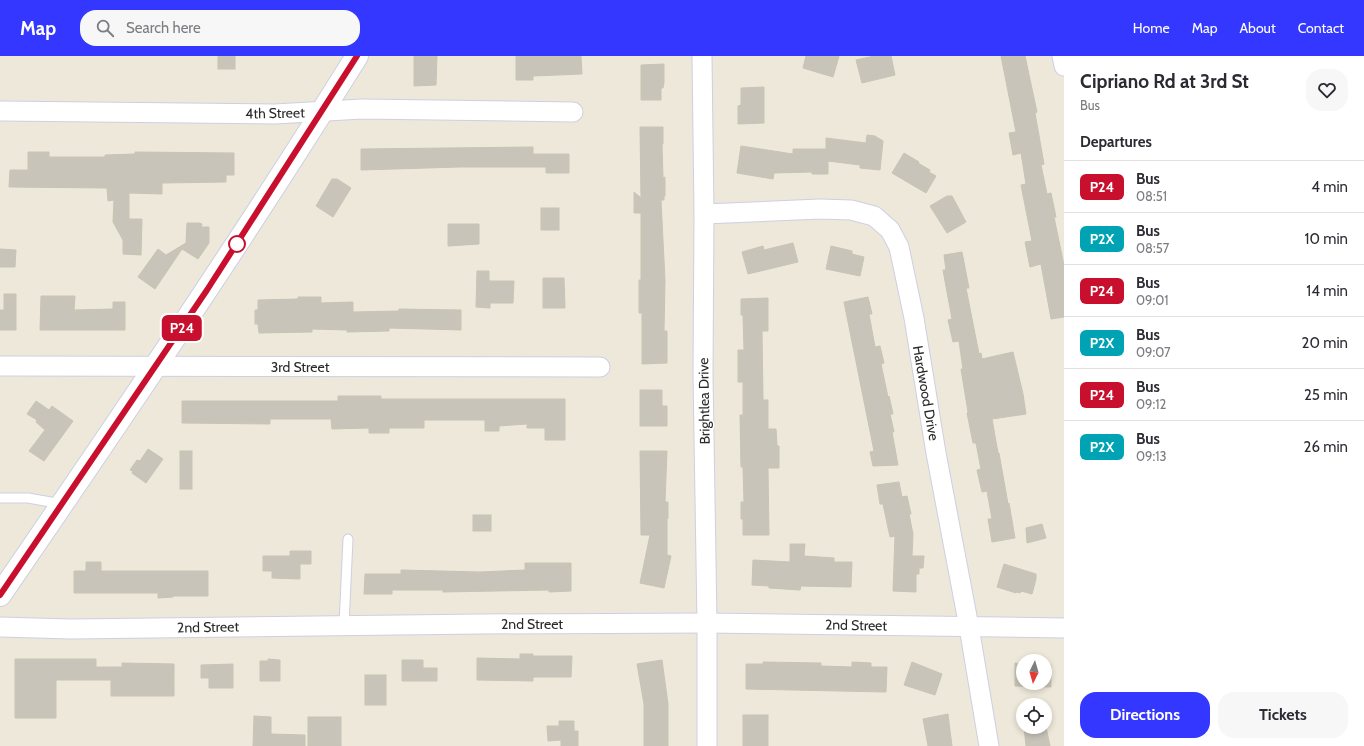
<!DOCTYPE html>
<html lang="en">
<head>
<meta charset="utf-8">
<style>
	:root { --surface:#fff; --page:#f7f7f7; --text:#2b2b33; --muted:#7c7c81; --line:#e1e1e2; --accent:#3437ff }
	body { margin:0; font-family:Cabin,sans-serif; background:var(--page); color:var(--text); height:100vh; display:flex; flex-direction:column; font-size:15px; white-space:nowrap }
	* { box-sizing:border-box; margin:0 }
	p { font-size:13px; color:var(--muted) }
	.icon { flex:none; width:22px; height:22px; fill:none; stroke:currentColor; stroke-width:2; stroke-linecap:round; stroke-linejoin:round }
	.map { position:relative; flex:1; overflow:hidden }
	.details { display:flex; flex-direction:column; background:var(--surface); width:300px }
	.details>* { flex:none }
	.badge { padding:0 8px; border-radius:6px; font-size:14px; line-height:26px }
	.needle { width:26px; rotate:185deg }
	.tools { position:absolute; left:1016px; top:598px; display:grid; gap:8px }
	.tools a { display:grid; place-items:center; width:36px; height:36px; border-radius:50%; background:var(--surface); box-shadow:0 2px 6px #0003; font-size:20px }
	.map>.badge { position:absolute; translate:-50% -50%; box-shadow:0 0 0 2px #fff }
	h2 { padding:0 16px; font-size:15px; line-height:36px }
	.round { display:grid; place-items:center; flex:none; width:42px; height:42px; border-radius:16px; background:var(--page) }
	.overview { display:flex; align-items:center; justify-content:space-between; height:68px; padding:0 16px }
	h1 { font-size:19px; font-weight:700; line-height:30px }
	.cta { display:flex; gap:8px; margin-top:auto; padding:8px 16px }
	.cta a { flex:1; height:46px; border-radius:16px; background:var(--accent); color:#fff; font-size:16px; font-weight:700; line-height:46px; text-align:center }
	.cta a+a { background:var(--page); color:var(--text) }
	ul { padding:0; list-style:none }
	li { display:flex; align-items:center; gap:12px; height:52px; padding:0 16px; border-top:1px solid var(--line) }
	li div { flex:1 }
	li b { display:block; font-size:15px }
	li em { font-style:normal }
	li .badge { min-width:44px; font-weight:700; text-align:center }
	header { display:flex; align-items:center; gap:24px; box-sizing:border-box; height:56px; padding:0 20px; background:var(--accent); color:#fff }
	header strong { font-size:19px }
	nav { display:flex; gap:22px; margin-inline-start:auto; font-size:14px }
	.search { width:280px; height:36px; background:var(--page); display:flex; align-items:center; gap:10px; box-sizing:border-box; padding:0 14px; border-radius:16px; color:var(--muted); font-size:15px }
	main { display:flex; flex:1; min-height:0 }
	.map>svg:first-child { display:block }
	.building { fill:#c8c4b9; stroke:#c8c4b3 }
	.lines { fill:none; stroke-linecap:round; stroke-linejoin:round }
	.service-casing { stroke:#cecfe3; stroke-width:11 }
	.minor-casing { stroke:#cecfe3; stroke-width:21 }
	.tertiary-casing { stroke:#cecfe3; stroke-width:24 }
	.service { stroke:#fff; stroke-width:9 }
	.minor { stroke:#fff; stroke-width:19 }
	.tertiary { stroke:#fff; stroke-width:22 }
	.line-casing { stroke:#fff; stroke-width:9 }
	.line { stroke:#c8102e; stroke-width:6 }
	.stop-dot { fill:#fff; stroke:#c8102e; stroke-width:2 }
	.labels { text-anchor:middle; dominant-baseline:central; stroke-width:3; stroke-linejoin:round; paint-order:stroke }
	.street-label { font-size:14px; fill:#292929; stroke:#fff }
</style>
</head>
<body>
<header>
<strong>Map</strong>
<div class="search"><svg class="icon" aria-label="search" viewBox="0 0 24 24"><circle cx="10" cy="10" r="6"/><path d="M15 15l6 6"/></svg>Search here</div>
<nav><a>Home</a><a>Map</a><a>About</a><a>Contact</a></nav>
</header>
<main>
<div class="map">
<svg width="1064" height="690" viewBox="0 0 1064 690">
	<rect width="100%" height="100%" fill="#ede8d9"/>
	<g class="building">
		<rect x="218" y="0" width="17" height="13"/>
		<path d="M414 0H437L436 29 414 30Z"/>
		<path d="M516 0H581L582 18 533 20V24H516Z"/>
		<path d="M806 0H839L833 21 803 12Z"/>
		<path d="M874 0H891L895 19 862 27 856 4Z"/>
		<path d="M1001 0H1025L1037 56 1035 57 1044 108 1041 109 1047 138 1051 137 1056 161H1054L1064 209V261L1051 263 1041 208 1030 211 1025 186 1032 185 1021 129 1026 128 1021 97 1013 99 1009 77 1016 76Z"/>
		<path d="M664 8V27L663 32H661V44H641V9Z"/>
		<path d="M764 31V67L738 68V50L741 49V32Z"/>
		<path d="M640 71H663V88H662L663 122 665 121V140H664V144H661L665 224 664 275H667V307L642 308V257H639V224H641V157H634V136L641 142Z"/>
		<path d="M867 79 875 80 883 85 880 114 860 112V109L828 105V118H812V116L774 117 773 123 737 117 741 90 793 98V93H826V82L866 87Z"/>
		<path d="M533 91V98H569V117H546V111H460L361 114V93Z"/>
		<path d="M28 96H49V101H105V99L135 98V96L234 97V119H226V126L162 127V138L129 137V163H142L141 199 123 198V184L113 166 114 144 108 145 107 132 9 131 10 114H28Z"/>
		<path d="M904 97 919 106 918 107 930 114 929 116 936 120 926 137 892 117Z"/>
		<path d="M332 123H337L351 132 333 161 316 150Z"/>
		<path d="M947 140H952L966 166 947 177 930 150Z"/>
		<rect x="541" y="152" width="18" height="22"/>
		<path d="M187 167H199L202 168 201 171H209V187L198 203 182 193 155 233 138 221 158 193 166 199 186 187Z"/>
		<path d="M448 168H479V188L448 190Z"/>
		<path d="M793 187 798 206 748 218 742 196 763 190 764 194Z"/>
		<path d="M831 190 852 195V198L864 201 860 220 826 213Z"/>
		<path d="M0 193 16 194 15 211H0Z"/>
		<path d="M962 196 969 232H966L979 298 981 297 982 303 1013 296 1023 338 1026 358 992 363 998 397H999L1008 448 1009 447 1015 482 992 486 988 463H992L987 435 982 436 977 414 981 413 976 387H973L967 357 968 356 961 313H963L959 285 953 286 948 264 952 263 943 214H946L944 199Z"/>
		<path d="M477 215H489V225H514L513 247H490V252L476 251Z"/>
		<path d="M543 222H564L565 252H543Z"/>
		<path d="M4 238H16V274H0V254H4Z"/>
		<path d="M41 240H75L74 254 113 253V246H125V274H40Z"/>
		<path d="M298 241H321V247L353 246V256L399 255V253L461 254V274L389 272V275L347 276V274L312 273V276L259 277 258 268H255V254H258V244L298 243Z"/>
		<path d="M868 241 872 258H869L875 291 880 290 884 307 881 308 888 341 889 340 893 358H890L894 376H892L898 409 873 410 870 396 874 395 844 246Z"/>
		<path d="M768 242V275H762L763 344H768V373H776L777 390H779V412H768L769 479H743V463H741V446H744L743 411H741L740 359H743V326H738V294H744L743 259H741V243Z"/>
		<path d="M640 334H662V350H667V370H640Z"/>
		<path d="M338 340H381V343H565V384H545V372H527V368L499 370V375H485V364H424V372H389V377H369V372L332 373 331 363H270V368L182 367V345H338Z"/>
		<path d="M36 345 49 354 52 350 73 365 44 405 29 395 45 374 36 366 37 364 27 358Z"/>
		<path d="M148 393 163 403 146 427 132 417 133 415 130 414 137 404 140 405Z"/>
		<rect x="180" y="395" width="12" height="38"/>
		<path d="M640 395H667L665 446H668V463L667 462V499L671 500 664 532 640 527 650 479H641Z"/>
		<path d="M899 426 902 441 907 440 911 458H909L913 478 912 500H924L923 512H919V518H916V536L893 535 895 480 890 481 883 448H880L877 429Z"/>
		<rect x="473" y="459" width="18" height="16"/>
		<path d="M1042 468 1046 482 1027 487 1026 472Z"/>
		<path d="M790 488H805L804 500 834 502V506H852L851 531 801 530 800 534 769 532V530L752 529 753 504 790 506Z"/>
		<path d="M290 495H311V508H300V523L272 522V515H263V500H290Z"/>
		<path d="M86 506H101V515H208V540H173V541L158 542V537H74V515H86Z"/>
		<path d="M525 507H571V535L549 536V534L443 536V534H392V538H364L365 518H401V514L480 516 525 514Z"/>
		<path d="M1004 508 1036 518V523L1032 538 1021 535 1020 537 1016 536V537L997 531Z"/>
		<path d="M520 598H533V600H572L571 621H533V625L477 624V602L520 603Z"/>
		<path d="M15 603H96V611H122V607L174 608V640H111V624H56V662H15Z"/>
		<path d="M268 603 280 604V625H260V605H268Z"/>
		<path d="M402 604H423V612H437V625H402Z"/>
		<path d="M662 604 668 648V690H644V648L637 608Z"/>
		<path d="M763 606 821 607V610L852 611V606L871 607V611H887L886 636 746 633V608H763Z"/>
		<path d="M912 606 942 618 935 639 904 629Z"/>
		<path d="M1015 607 1023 608V627H1045V608L1051 609V631L1015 630Z"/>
		<path d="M233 608V632H209V622H201V609Z"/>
		<rect x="365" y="619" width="21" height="30"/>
		<path d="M948 658 952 690H928L923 663Z"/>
		<rect x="743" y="659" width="25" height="31"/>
		<path d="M254 660 271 661V678L305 679V690H253Z"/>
		<rect x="308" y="661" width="33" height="29"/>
		<path d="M559 665H574V675H578V690H561V684L548 685 547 670H559Z"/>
		<path d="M1024 671H1046L1050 690H1026Z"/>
	</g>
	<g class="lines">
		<defs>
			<g id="service">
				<path d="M0 442H28L62 448"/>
				<path d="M344 569 348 483"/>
			</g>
			<g id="minor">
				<path d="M702 0 704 158 703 318 707 567V690"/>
				<path d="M1062 0 1064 10"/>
				<path d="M0 55 275 58 362 53 573 56"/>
				<path d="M704 158 820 153 851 154 874 160 890 174 899 191 914 262 936 397 969 571 989 690"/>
				<path d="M0 310 600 311"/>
				<path d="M0 571 71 573 481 568 707 567 1064 572"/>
			</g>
			<path id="tertiary" d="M0 539C122 361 243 183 357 0"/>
		</defs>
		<use href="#service" class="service-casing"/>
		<use href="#minor" class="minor-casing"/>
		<use href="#tertiary" class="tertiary-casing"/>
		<use href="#service" class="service"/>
		<use href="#minor" class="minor"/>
		<use href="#tertiary" class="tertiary"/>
	</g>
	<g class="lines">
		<defs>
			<path id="line" d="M0 539 207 234 357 0"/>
		</defs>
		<use href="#line" class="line-casing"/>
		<use href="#line" class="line"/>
	</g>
	<circle class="stop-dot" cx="237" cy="188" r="8"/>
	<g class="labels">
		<g class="street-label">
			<text transform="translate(275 57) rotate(-1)">4th Street</text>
			<text x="300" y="311">3rd Street</text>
			<text transform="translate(926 337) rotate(80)">Hardwood Drive</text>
			<text transform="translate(704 345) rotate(-91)">Brightlea Drive</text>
			<text x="532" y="568">2nd Street</text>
			<text transform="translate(856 569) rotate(1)">2nd Street</text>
			<text transform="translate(208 571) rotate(-1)">2nd Street</text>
		</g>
	</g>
</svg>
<div class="tools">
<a><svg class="needle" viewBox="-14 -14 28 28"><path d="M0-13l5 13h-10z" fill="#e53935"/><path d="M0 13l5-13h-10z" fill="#7c7c81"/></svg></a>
<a><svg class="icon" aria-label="locate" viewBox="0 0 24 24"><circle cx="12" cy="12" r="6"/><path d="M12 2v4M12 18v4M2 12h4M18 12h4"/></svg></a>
</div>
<b class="badge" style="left:182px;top:272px;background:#c8102e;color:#fff">P24</b>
</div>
<section class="details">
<div class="overview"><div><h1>Cipriano Rd at 3rd St</h1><p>Bus</p></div><a class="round"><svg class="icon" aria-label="heart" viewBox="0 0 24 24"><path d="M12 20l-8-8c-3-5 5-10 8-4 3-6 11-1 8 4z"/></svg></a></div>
<h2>Departures</h2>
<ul>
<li><span class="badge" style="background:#c8102e;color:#fff">P24</span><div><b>Bus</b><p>08:51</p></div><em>4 min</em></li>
<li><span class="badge" style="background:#00a3b4;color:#fff">P2X</span><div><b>Bus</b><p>08:57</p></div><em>10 min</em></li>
<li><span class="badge" style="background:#c8102e;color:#fff">P24</span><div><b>Bus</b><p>09:01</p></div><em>14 min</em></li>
<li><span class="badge" style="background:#00a3b4;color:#fff">P2X</span><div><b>Bus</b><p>09:07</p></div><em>20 min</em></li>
<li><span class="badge" style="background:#c8102e;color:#fff">P24</span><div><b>Bus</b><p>09:12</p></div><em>25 min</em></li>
<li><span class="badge" style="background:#00a3b4;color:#fff">P2X</span><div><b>Bus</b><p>09:13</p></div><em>26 min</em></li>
</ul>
<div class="cta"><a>Directions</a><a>Tickets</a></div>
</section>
</main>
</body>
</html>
